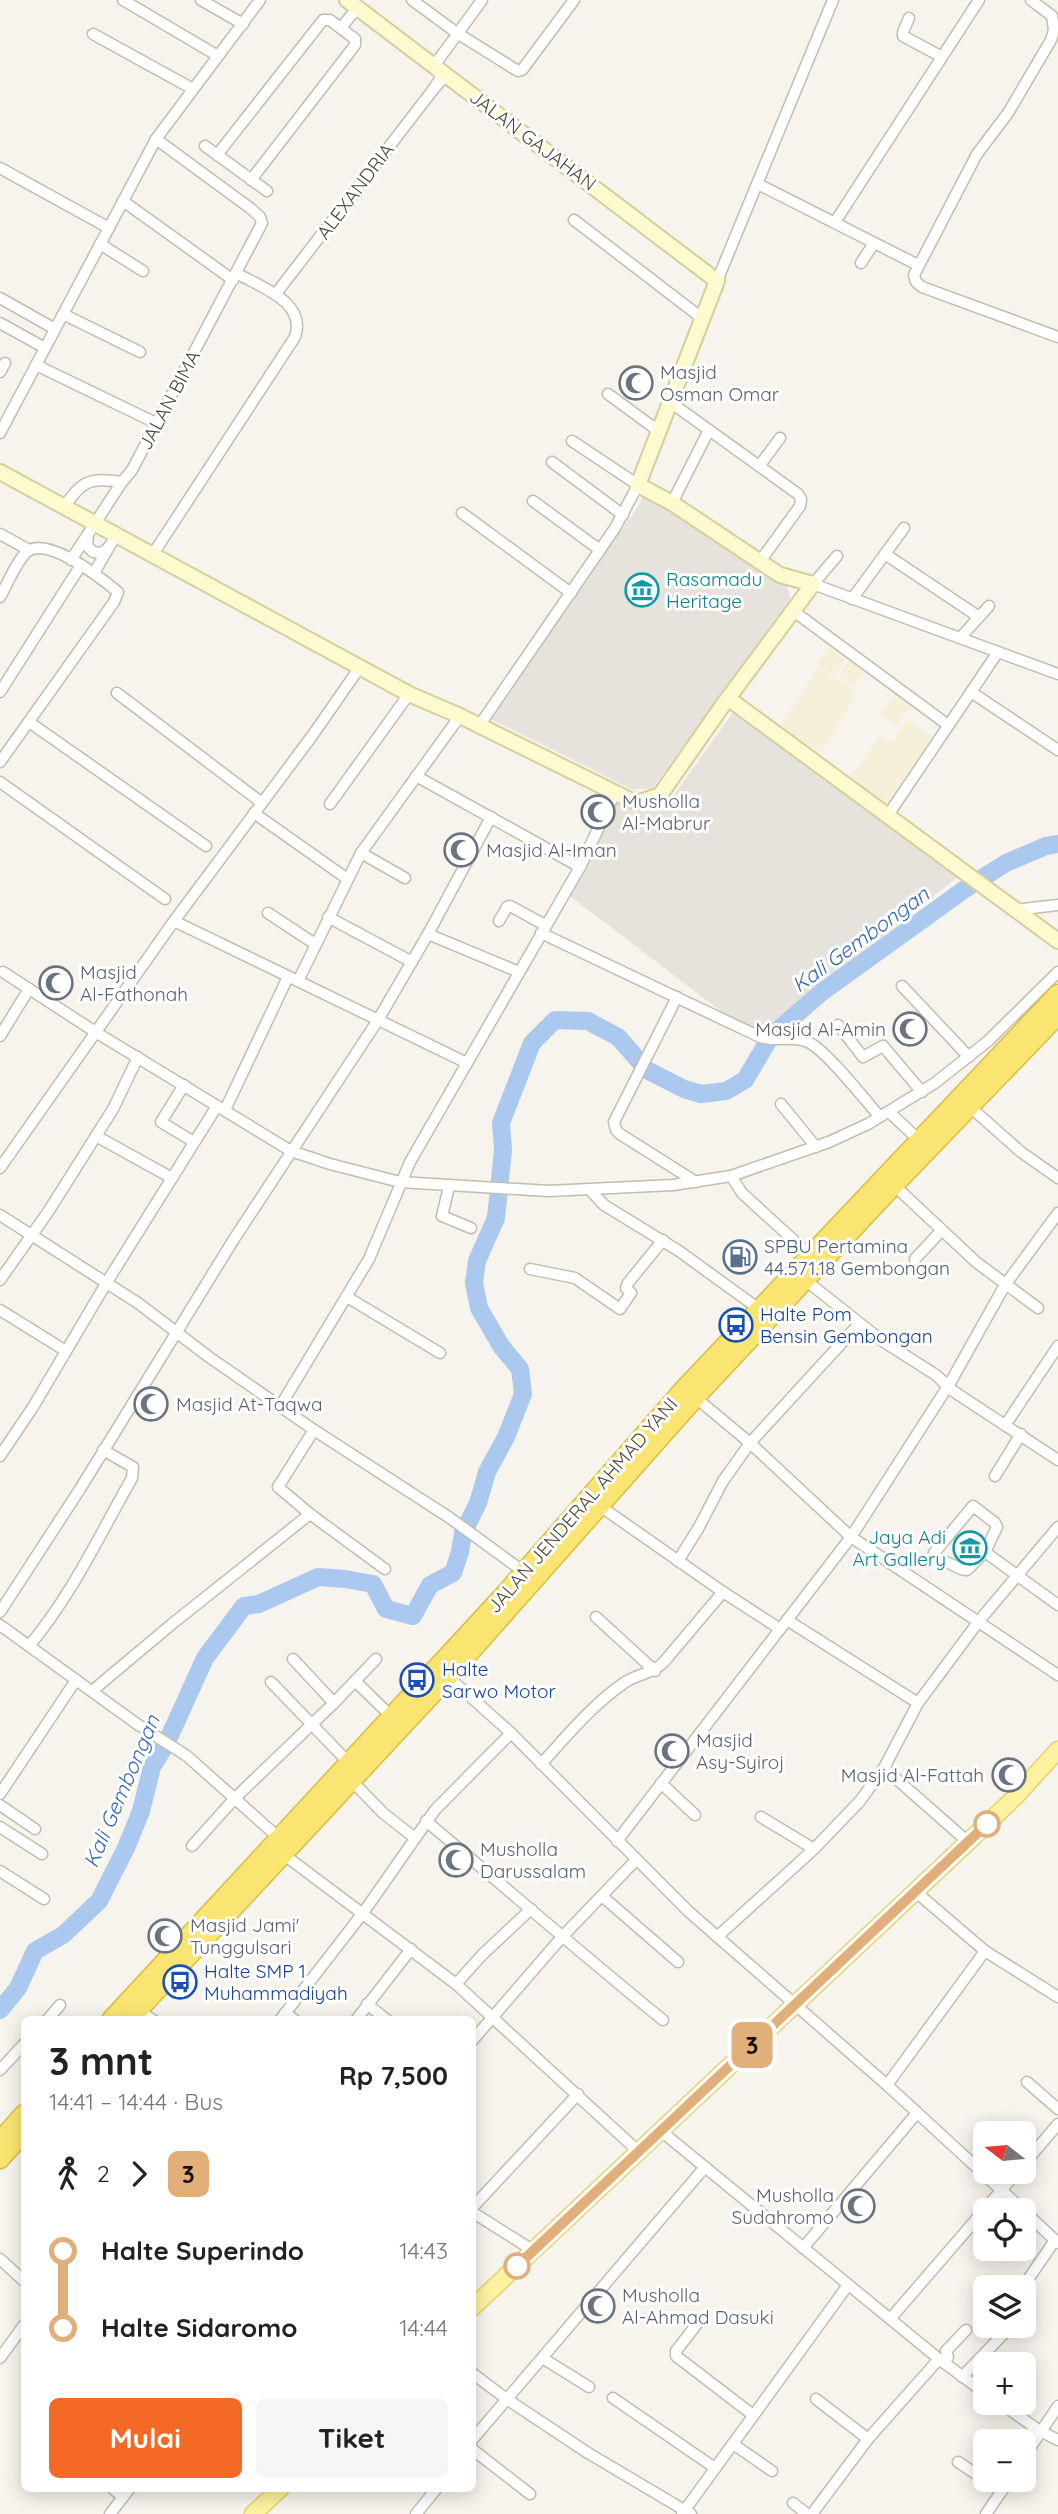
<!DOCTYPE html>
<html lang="id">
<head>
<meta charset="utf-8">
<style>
	:root { --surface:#fff; --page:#f6f6f6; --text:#222; --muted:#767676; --accent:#f46925 }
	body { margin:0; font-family:Quicksand,sans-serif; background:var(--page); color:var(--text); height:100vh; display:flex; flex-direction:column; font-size:26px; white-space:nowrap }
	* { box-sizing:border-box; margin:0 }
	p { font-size:23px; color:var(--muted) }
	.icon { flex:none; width:38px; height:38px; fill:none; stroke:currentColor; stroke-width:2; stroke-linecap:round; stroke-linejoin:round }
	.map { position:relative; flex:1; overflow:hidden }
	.sheet { position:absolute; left:21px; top:2016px; width:455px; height:476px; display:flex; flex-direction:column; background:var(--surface); border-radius:10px; box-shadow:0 4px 18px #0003 }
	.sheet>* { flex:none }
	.badge { padding:0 14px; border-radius:10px; font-size:24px; line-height:46px }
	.needle { width:46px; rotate:286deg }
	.fabs { position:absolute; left:973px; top:2121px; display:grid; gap:14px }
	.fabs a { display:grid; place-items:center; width:63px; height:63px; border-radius:10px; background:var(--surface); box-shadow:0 4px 18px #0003; font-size:35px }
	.map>.badge { position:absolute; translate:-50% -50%; box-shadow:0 0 0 4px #fff }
	.legs { display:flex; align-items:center; gap:10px; height:77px; padding:0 28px; font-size:23px }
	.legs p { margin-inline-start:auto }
	.head { display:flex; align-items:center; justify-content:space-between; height:119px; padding:0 28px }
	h1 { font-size:38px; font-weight:700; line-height:52px }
	.button { display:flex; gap:14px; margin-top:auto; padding:14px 28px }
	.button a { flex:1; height:80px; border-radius:10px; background:var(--accent); color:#fff; font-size:28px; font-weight:700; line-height:80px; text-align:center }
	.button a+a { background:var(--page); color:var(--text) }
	ul { padding:0 28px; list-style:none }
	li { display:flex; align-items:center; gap:24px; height:77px; font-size:26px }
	li i { display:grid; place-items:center; width:10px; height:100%; margin:0 9px; background:currentColor }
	li i::after { content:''; width:18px; height:18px; margin:-9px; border:5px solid; border-radius:50%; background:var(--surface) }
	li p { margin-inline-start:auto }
	li:first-child i { background:linear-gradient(#0000 50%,currentColor 0) }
	li:last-child i { background:linear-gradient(currentColor 50%,#0000 0) }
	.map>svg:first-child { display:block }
	.commercial { fill:#f6efd9 }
	.industrial { fill:#e6e3dd }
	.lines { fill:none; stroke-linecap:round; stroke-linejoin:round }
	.river { stroke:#abc8ef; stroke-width:18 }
	.street-casing { stroke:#c1beaf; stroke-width:13 }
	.secondary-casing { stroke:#d4cf9d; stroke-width:18 }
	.primary-casing { stroke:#e2d46e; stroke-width:19 }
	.highway-casing { stroke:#dabd42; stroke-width:21 }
	.street { stroke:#fff; stroke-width:10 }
	.secondary { stroke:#fdfacf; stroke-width:14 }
	.primary { stroke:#fcf29f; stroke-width:16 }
	.highway { stroke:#fae573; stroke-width:18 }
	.line-1-casing { stroke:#fff; stroke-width:16 }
	.line-1 { stroke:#e1af79; stroke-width:10 }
	.stop-1-dot { fill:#fff; stroke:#e1af79; stroke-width:3.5 }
	.labels { text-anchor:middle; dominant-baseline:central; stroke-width:6; stroke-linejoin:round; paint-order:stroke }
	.street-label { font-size:19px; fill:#4a473a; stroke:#fff }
	.worship-label { font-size:19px; fill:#5b616d; stroke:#fff; text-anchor:start }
	.culture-label { font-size:19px; fill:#0d838f; stroke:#fff; text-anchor:start }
	.service-label { font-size:19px; fill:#4e5e75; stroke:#fff; text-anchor:start }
	.transit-label { font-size:19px; fill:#164399; stroke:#fff; text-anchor:start }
	.water-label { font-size:21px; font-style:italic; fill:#3468b5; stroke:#fff }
</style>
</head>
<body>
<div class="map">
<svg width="1058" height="2514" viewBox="0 0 1058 2514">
	<rect width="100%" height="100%" fill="#f6f4ec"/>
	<g class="commercial">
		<path d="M829 646 846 658 834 676 817 664Z"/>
		<path d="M850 659 865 670 854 687 839 676Z"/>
		<path d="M818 667 858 693 820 753 780 727Z"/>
		<path d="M896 692 926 714 924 717 909 707 896 726 880 715Z"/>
		<path d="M907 720 932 737 884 807 848 782 880 735 892 742Z"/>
	</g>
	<g class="industrial">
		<path d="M645 493 785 579 792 606 733 691 725 688 652 789H631L491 719 637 508Z"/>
		<path d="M737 707 960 875 756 1038 570 896 619 800 666 806Z"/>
	</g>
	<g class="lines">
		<path class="river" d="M0 2010 18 1988 35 1951 63 1935 99 1901 126 1848 141 1811 152 1767 166 1744 205 1658 244 1606 259 1604 318 1577 345 1579 373 1584 386 1609 413 1616 430 1585 453 1573 460 1552 463 1533 478 1503 487 1472 506 1437 523 1394 520 1369 501 1346 479 1308 474 1283 477 1261 496 1218 503 1150 501 1123 532 1043 555 1020 588 1021 618 1037 647 1070 684 1089 701 1094 726 1091 745 1080 771 1036 822 992 965 889 1006 863 1046 846 1058 844"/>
		<defs>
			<g id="street">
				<path d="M123 0 218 56"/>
				<path d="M201 0 243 24"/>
				<path d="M412 0 457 33 518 71 522 70 574 0"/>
				<path d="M1031 0 1052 16 1054 30 1051 40 1008 113 977 154 914 275 916 282 922 287 1058 337"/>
				<path d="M909 18 903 32V36L942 57"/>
				<path d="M341 28 357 8"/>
				<path d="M93 34 193 89"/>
				<path d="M434 66 482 0"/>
				<path d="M444 73 432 91 446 74"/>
				<path d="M205 146 267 191"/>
				<path d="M217 155 323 20H330L355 39V45L251 180"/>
				<path d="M0 168 109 228"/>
				<path d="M758 184 918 265"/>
				<path d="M123 201 233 280"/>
				<path d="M574 220 703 319"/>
				<path d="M835 222 979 0"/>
				<path d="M100 244 143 271"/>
				<path d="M861 263 874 243"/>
				<path d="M717 281 833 0"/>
				<path d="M278 291 432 91"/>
				<path d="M0 298 55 329"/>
				<path d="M63 314 140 352"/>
				<path d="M0 323 45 348"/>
				<path d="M36 365 158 424"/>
				<path d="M0 372 5 363"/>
				<path d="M608 394 657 430"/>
				<path d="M670 402 798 494 801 499 800 506 761 560"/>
				<path d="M0 433 156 139 260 0"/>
				<path d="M552 462 623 515"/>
				<path d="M760 465 780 438"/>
				<path d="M533 501 600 550"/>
				<path d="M672 503 709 430"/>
				<path d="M64 507C82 481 89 477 122 482"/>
				<path d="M462 513 571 593"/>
				<path d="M0 534 29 550"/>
				<path d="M88 534 87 546 93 552 102 553 108 548"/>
				<path d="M153 554 295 337C307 302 261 287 236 273"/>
				<path d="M885 554 979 617"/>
				<path d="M837 556 813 584 1058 674"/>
				<path d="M71 560 122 482 132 470 262 223 260 217 250 208 156 139"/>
				<path d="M94 573 116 535"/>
				<path d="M0 597C7 585 18 558 28 551 49 537 101 578 118 592L114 602 0 762"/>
				<path d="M852 599 904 528"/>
				<path d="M792 610 948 725"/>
				<path d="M960 638 989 606"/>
				<path d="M0 692 81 565"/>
				<path d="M971 692 1058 750"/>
				<path d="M117 693 262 803"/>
				<path d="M29 722 206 846"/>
				<path d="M479 726 615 528 638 485 572 441"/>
				<path d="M416 776 580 867"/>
				<path d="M0 782 165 899"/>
				<path d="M330 804 409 694"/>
				<path d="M254 813 346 878"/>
				<path d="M888 815 998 652"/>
				<path d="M361 853 405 878"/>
				<path d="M1015 910 1058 905"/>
				<path d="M268 913 315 944"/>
				<path d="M328 917 412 962"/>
				<path d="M174 921 467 1063"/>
				<path d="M499 921 507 907 510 906 545 925"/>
				<path d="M541 933 760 1037C776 1042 794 1035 808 1042 826 1050 865 1100 880 1117"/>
				<path d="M428 934 519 972"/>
				<path d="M3 972 97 1033 291 1151 330 1164 400 1182 549 1191 673 1185 731 1176 829 1142 868 1124 935 1083 988 1041 1058 972"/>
				<path d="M298 981 361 853 460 716"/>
				<path d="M902 986 969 1057"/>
				<path d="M677 997 614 1122 616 1130 620 1134 696 1182"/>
				<path d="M838 1025 863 1057 883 1046 922 1092"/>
				<path d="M0 1036 29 989"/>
				<path d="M184 1085 161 1122 194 1142"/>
				<path d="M781 1104 816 1147"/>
				<path d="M969 1106 1021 1152 1058 1178"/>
				<path d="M225 1110 288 977"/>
				<path d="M889 1112 919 1140"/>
				<path d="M96 1136 172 1178"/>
				<path d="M0 1168 174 921 312 736 360 667"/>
				<path d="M731 1176 742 1193 812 1257"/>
				<path d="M894 1185 976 1262 1038 1308"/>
				<path d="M449 1187 442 1216 471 1228"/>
				<path d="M590 1190 604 1205 679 1251 759 1309"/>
				<path d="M0 1215 138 1303 209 1357 314 1430 450 1518 524 1572"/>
				<path d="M915 1259 941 1231"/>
				<path d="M530 1269 575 1278 620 1309 631 1293 626 1288 628 1283 663 1240"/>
				<path d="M804 1279 881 1340 936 1375 953 1391 1058 1460"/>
				<path d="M0 1280 48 1212 113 1109 138 1057"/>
				<path d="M347 1297 440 1353"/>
				<path d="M0 1310 66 1351"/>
				<path d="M695 1397 750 1443 851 1537 1058 1675"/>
				<path d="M281 1405 369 1259 410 1162 580 867 615 793"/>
				<path d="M1006 1424 1058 1346"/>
				<path d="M0 1456 33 1407 107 1282 217 1106"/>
				<path d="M995 1476 1021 1434"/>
				<path d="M597 1504 723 1592 780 1629"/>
				<path d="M310 1514 385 1569"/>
				<path d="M985 1552 997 1527 995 1523 973 1506 934 1553 936 1557 961 1569 967 1570 985 1552 1058 1605"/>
				<path d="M678 1561 699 1527 723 1481 750 1443 859 1324"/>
				<path d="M0 1612 80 1489 234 1239 378 1020 428 934 491 817"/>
				<path d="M596 1617 655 1671"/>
				<path d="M787 1620 918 1703"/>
				<path d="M0 1625 137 1724 187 1756 279 1838"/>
				<path d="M29 1646C72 1595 99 1536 132 1478L133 1467 103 1450"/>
				<path d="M446 1675 511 1733 688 1911 887 2085 1023 2210"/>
				<path d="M355 1681 392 1717"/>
				<path d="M271 1682 348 1762"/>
				<path d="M92 1691 172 1624 310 1514 278 1487 314 1430"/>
				<path d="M334 1703 376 1659"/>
				<path d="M541 1764C567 1736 593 1704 624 1683 637 1674 652 1674 663 1663L723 1592"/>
				<path d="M884 1768 968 1842"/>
				<path d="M351 1780 383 1813 415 1838"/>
				<path d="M661 1783 695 1815"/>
				<path d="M0 1794 76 1680"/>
				<path d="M0 1805 35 1829"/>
				<path d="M761 1817 814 1849"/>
				<path d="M426 1821C505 1887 583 1955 663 2020"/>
				<path d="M0 1827 42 1854"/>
				<path d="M617 1841 851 1537 950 1383 1005 1285 1058 1213"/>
				<path d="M192 1846 235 1798 334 1703 293 1659"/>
				<path d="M283 1854 456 1984 639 2152"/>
				<path d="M0 1871 44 1899"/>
				<path d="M916 1892 985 1951 1058 1997"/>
				<path d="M602 1896 678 1962"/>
				<path d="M717 1937 814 1849 860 1801 884 1768 918 1703 979 1621 1058 1527"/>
				<path d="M456 1984 482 1955 531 1909"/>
				<path d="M367 2004 387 2020"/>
				<path d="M138 2010 153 2020"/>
				<path d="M285 2013 295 2020"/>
				<path d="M47 2020 60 2005"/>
				<path d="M280 2020 363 1913 435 1810 511 1733"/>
				<path d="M356 2020 411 1949"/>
				<path d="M472 2041 562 1937 636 1860"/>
				<path d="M0 2070 24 2044"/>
				<path d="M1027 2082 1058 2109"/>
				<path d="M887 2085 985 1951"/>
				<path d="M661 2131 939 2359 868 2439 812 2514"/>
				<path d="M1024 2164 1058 2124"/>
				<path d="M472 2208 578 2094"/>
				<path d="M1024 2211 1058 2243"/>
				<path d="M472 2212 534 2251"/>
				<path d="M803 2248 917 2113"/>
				<path d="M0 2259 24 2281"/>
				<path d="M1023 2287 1055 2240"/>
				<path d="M891 2318 1017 2172"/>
				<path d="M697 2324 676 2351V2356L753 2415"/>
				<path d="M0 2358 24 2325"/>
				<path d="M544 2359 589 2387"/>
				<path d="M939 2359 985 2393"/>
				<path d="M944 2363 948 2357 946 2351 966 2330"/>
				<path d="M472 2373 508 2400 588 2453 691 2514"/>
				<path d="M962 2377 1011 2326"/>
				<path d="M613 2398 715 2468"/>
				<path d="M816 2399 868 2439"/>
				<path d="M1000 2403 1040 2431 1058 2440"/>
				<path d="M472 2440 705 2167"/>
				<path d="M733 2444 772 2471"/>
				<path d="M472 2449 530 2494"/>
				<path d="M1024 2457 1058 2406"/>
				<path d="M958 2462 1002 2491"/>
				<path d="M112 2488 123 2497"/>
				<path d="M793 2503 807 2514"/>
				<path d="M110 2514 130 2488"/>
				<path d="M416 2514 437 2488"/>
				<path d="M682 2514 848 2285"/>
				<path d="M986 2514 1009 2480"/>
			</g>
			<g id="secondary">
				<path d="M0 472 409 694 460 716 630 800 640 802 660 795 723 705 813 584 780 575 672 503 638 485 717 281 347 0"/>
				<path d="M729 699 1058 941"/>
			</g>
			<g id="primary">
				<path d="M472 2308 968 1842 1015 1797 1058 1750"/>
				<path d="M253 2514 281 2488"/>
			</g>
			<g id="highway">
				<path d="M111 2020 504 1595 684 1389 1058 994"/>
				<path d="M129 2020 448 1677 703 1389 894 1185 1058 1015"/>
				<path d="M0 2141 24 2114"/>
				<path d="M0 2159 24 2132"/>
			</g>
		</defs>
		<use href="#street" class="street-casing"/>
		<use href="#secondary" class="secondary-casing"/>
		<use href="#primary" class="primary-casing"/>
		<use href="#highway" class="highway-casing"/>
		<use href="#street" class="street"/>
		<use href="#secondary" class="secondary"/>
		<use href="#primary" class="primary"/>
		<use href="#highway" class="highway"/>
	</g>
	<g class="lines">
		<defs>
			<path id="line-1" d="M517 2266 987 1824"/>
		</defs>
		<use href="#line-1" class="line-1-casing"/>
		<use href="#line-1" class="line-1"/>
	</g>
	<defs>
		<symbol id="mosque-ring" viewBox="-11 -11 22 22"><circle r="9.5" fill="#fff" stroke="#6b7280" stroke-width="1.5"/><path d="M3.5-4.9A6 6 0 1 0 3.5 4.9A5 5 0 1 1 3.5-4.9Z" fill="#6b7280"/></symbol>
		<symbol id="museum-ring" viewBox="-11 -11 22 22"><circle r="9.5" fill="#fff" stroke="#0f9aa8" stroke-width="1.5"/><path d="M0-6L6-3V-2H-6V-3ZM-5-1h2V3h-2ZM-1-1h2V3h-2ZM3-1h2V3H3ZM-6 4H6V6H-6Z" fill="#0f9aa8"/></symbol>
		<symbol id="fuel-ring" viewBox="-11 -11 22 22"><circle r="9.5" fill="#fff" stroke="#5c6f8a" stroke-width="1.5"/><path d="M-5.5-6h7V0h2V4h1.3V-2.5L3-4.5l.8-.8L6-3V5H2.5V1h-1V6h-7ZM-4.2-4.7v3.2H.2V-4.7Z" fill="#5c6f8a"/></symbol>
		<symbol id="bus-ring" viewBox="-11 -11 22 22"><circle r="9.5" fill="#fff" stroke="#1a4fb4" stroke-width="1.5"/><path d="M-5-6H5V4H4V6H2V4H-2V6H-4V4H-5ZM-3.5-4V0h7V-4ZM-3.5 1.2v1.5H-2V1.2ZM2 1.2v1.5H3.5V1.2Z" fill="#1a4fb4"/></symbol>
	</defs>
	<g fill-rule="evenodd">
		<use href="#mosque-ring" x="617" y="364" width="38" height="38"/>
		<use href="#museum-ring" x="623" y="571" width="38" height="38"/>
		<use href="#mosque-ring" x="579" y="793" width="38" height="38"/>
		<use href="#mosque-ring" x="442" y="831" width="38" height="38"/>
		<use href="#mosque-ring" x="37" y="964" width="38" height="38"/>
		<use href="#mosque-ring" x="891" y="1010" width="38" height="38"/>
		<use href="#fuel-ring" x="721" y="1238" width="38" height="38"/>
		<use href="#bus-ring" x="717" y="1306" width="38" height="38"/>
		<use href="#mosque-ring" x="132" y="1385" width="38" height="38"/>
		<use href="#museum-ring" x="951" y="1529" width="38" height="38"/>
		<use href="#bus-ring" x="398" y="1661" width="38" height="38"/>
		<use href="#mosque-ring" x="653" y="1732" width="38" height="38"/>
		<use href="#mosque-ring" x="990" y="1756" width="38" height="38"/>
		<use href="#mosque-ring" x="437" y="1841" width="38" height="38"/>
		<use href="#mosque-ring" x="146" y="1917" width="38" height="38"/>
		<use href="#bus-ring" x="161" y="1963" width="38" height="38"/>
		<use href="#mosque-ring" x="839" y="2187" width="38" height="38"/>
		<use href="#mosque-ring" x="579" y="2287" width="38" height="38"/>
	</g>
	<g class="stop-1-dot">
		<circle cx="987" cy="1824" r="12"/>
		<circle cx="517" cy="2266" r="12"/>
	</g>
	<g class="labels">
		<g class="street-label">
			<text transform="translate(533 140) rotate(37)">JALAN GAJAHAN</text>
			<text transform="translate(355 191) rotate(-53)">ALEXANDRIA</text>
			<text transform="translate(169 400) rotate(-62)">JALAN BIMA</text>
			<text transform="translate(582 1505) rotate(-49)">JALAN JENDERAL AHMAD YANI</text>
		</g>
		<g class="worship-label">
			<text x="660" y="372">Masjid<tspan x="660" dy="22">Osman Omar</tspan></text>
			<text x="622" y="801">Musholla<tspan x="622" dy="22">Al-Mabrur</tspan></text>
			<text x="486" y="850">Masjid Al-Iman</text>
			<text x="80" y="972">Masjid<tspan x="80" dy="22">Al-Fathonah</tspan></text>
			<text x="886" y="1029" text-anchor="end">Masjid Al-Amin</text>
			<text x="176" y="1404">Masjid At-Taqwa</text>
			<text x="696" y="1740">Masjid<tspan x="696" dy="22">Asy-Syiroj</tspan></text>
			<text x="984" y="1775" text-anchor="end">Masjid Al-Fattah</text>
			<text x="480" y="1849">Musholla<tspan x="480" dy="22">Darussalam</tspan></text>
			<text x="190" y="1925">Masjid Jami'<tspan x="190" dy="22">Tunggulsari</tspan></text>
			<text x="834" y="2195" text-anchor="end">Musholla<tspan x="834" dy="22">Sudahromo</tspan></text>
			<text x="622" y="2295">Musholla<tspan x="622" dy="22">Al-Ahmad Dasuki</tspan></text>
		</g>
		<g class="culture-label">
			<text x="666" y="579">Rasamadu<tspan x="666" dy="22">Heritage</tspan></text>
			<text x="946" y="1537" text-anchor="end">Jaya Adi<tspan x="946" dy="22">Art Gallery</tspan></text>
		</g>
		<g class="service-label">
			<text x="764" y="1246">SPBU Pertamina<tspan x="764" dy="22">44.571.18 Gembongan</tspan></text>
		</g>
		<g class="transit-label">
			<text x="760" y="1314">Halte Pom<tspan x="760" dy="22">Bensin Gembongan</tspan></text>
			<text x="442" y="1669">Halte<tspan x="442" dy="22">Sarwo Motor</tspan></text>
			<text x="204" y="1971">Halte SMP 1<tspan x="204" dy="22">Muhammadiyah</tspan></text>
		</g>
		<g class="water-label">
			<text transform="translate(860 939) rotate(-36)">Kali Gembongan</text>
			<text transform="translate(121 1791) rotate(-67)">Kali Gembongan</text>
		</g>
	</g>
</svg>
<div class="fabs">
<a><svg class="needle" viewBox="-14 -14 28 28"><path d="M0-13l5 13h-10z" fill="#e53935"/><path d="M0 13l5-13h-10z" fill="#767676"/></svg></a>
<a><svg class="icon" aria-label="locate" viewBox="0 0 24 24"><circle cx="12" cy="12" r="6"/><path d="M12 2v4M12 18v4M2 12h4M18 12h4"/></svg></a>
<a><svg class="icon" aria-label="layers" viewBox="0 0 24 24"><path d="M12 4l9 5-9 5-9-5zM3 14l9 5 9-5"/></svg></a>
<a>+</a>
<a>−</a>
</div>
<b class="badge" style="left:752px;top:2045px;background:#e1af79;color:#111">3</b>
<section class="sheet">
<div class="head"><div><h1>3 mnt</h1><p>14:41 – 14:44 · Bus</p></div><b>Rp 7,500</b></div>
<div class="legs"><svg class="icon" aria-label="walk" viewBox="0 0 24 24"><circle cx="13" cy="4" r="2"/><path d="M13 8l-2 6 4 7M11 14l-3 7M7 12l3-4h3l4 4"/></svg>2<svg class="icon" aria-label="forward" viewBox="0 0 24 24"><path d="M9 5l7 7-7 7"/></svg><b class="badge" style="background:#e1af79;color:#111">3</b></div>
<ul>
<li><i style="color:#e1af79"></i><b>Halte Superindo</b><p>14:43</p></li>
<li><i style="color:#e1af79"></i><b>Halte Sidaromo</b><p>14:44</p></li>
</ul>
<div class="button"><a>Mulai</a><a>Tiket</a></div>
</section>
</div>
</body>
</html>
